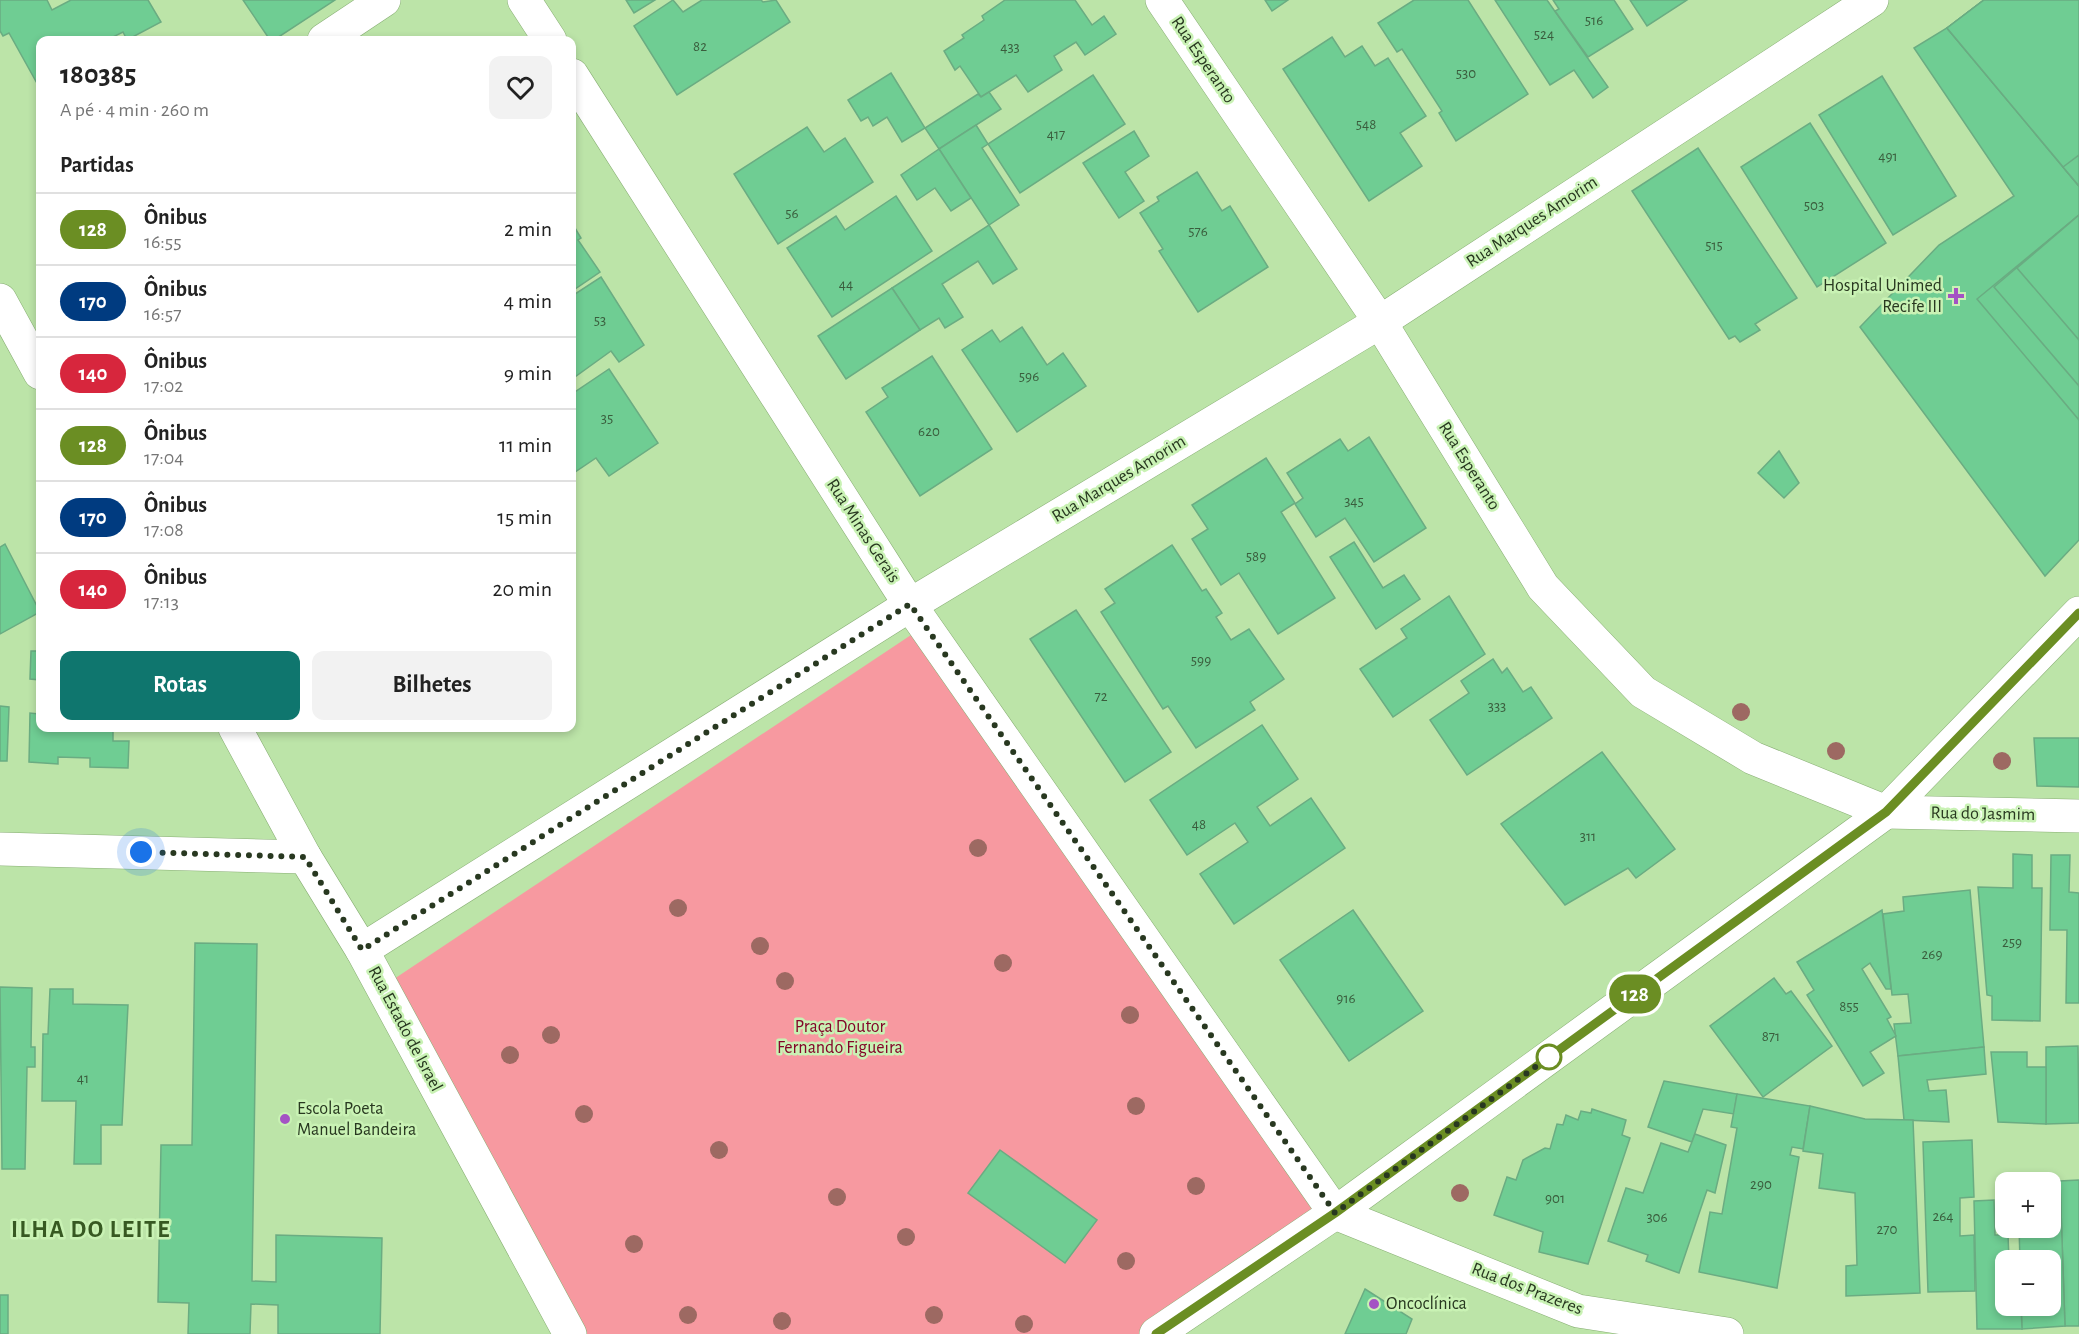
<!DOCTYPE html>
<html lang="pt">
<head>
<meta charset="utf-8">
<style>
	:root { --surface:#fff; --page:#f2f2f2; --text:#222; --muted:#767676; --line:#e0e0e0; --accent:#0f766e }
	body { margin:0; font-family:"Alegreya Sans",sans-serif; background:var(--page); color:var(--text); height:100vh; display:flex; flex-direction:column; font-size:22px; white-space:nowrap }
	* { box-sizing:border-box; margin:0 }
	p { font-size:20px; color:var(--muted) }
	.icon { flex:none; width:33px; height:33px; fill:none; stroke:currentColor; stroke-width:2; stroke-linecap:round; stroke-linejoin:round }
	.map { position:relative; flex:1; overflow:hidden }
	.sheet { position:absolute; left:36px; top:36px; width:540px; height:696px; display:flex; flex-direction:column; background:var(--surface); border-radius:12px; box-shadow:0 3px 9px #0003 }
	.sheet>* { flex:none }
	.badge { padding:0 12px; border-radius:20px; font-size:21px; line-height:39px }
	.tools { position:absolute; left:1995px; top:1172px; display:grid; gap:12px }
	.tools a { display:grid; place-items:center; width:66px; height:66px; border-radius:12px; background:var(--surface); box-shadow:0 3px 9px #0003; font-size:30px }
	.you { position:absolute; width:30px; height:30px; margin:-15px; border:4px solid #fff; border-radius:50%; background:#1a73e8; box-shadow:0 0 0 9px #1a73e833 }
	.map>.badge { position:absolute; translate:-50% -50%; box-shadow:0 0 0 3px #fff }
	h2 { padding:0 24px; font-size:22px; line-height:54px }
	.round { display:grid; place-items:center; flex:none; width:63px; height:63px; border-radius:12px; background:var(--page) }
	.headline { display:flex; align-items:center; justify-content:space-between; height:102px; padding:0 24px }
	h1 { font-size:28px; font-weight:600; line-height:45px }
	.action { display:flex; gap:12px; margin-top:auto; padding:12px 24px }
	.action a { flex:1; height:69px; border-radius:12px; background:var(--accent); color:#fff; font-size:24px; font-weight:600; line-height:69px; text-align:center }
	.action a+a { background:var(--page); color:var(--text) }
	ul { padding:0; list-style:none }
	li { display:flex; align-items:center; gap:18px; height:72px; padding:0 24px; border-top:2px solid var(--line) }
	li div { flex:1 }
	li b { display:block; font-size:22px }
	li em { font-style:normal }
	li .badge { min-width:66px; font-weight:700; text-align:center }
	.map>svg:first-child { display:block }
	.green { fill:#f799a0 }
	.building { fill:#6fcd93; stroke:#6aac82; stroke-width:1.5 }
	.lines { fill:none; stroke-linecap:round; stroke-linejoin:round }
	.minor-casing { stroke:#87ae73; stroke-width:34 }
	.minor { stroke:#fff; stroke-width:33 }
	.tree { fill:#9d6962 }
	.line-casing { stroke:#fff; stroke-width:14 }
	.line { stroke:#6b8e23; stroke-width:9 }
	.walk { stroke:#283820; stroke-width:6; stroke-dasharray:0 10.8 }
	.poi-dot { fill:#a453c4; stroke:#c9f2b4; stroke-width:2 }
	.stop-dot { fill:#fff; stroke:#6b8e23; stroke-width:3 }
	.labels { text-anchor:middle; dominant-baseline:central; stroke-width:5; stroke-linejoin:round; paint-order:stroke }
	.number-label { font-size:15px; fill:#3a5d3d }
	.street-label { font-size:18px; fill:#283820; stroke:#c9f2b4 }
	.poi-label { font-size:18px; fill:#283820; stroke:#c9f2b4; text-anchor:start }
	.park-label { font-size:18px; fill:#830529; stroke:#c9f2b4 }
	.district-label { font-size:24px; font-weight:bold; letter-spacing:1.5px; fill:#375922; stroke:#c9f2b4 }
</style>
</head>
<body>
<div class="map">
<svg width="2079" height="1334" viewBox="0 0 2079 1334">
	<rect width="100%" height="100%" fill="#bce4a8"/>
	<path class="green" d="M920 629 1323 1209 1141 1334H582L391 981Z"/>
	<g class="building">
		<path d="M0 0H47L52 10 71 0H148L161 22 127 40 123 32 107 40H40V84L38 85 9 33 3 36 0 31Z"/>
		<path d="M243 0H335L274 40H270Z"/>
		<path d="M626 0H655L634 13Z"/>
		<path d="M673 0 683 12 702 0H761L763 2 776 0 790 22 677 95 634 26Z"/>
		<path d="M1005 0H1075L1092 25 1104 16 1116 34 1085 55 1076 42 1054 56 1062 70 1028 92 1016 75 981 97 960 66 955 70 944 51 964 38 962 35 984 20 982 16Z"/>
		<path d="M1265 0H1288L1272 11Z"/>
		<path d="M1414 0H1468L1528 94 1456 141 1439 113 1442 111 1402 49 1397 52 1378 23Z"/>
		<path d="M1495 0H1547L1608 87 1593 98 1574 70 1550 85Z"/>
		<path d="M1553 0H1614L1633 29 1588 57 1555 11 1559 9Z"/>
		<path d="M1630 0H1687L1647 26Z"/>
		<path d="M1984 0H2079V540L2045 576 1860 327 1939 245 2014 196 1914 48 1947 28Z"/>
		<path d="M1984 0H2079V186L1947 28Z"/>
		<path d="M1984 0H2079V186L1947 28Z"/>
		<path d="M1984 0H2079V186L1947 28Z"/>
		<path d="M1332 37 1345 57 1362 46 1375 66 1388 58 1426 116 1400 133 1422 166 1369 201 1283 69Z"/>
		<path d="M891 73 925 128 902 142 887 117 873 126 868 117 861 121 848 100Z"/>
		<path d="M1093 75 1125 124 1020 193 988 144Z"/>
		<path d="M1882 76 1956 196 1893 235 1819 115Z"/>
		<path d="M989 92 1001 109 939 149 925 128 978 94 981 97Z"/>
		<path d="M1810 123 1886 243 1817 287 1741 167Z"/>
		<path d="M976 125 988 144 982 148 1019 205 989 225 939 149Z"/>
		<path d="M807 127 824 152 845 138 873 182 778 244 734 174Z"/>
		<path d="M1134 131 1149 156 1125 172 1144 201 1119 218 1083 163Z"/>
		<path d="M1698 148 1797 298 1755 324 1760 330 1740 342 1735 336 1729 339 1632 191Z"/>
		<path d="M939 149 971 198 951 211 935 188 917 200 901 175Z"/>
		<path d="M2079 155V186L2063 167Z"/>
		<path d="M1197 172 1222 211 1230 206 1268 267 1198 312 1159 251 1163 249 1140 213 1159 201 1157 197Z"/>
		<path d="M896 196 932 251 832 317 787 248 836 216 845 230Z"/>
		<path d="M2079 215V420L1977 299Z"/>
		<path d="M2079 215V386L1994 287Z"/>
		<path d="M2079 215V340L2017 268Z"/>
		<path d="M572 223 581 238 578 240 600 272 572 291Z"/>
		<path d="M989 225 1017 269 993 284 978 261 942 284 963 317 945 328 939 318 920 330 892 288Z"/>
		<path d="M601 277 644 345 619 362 611 351 572 379V296Z"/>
		<path d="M892 288 920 330 846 379 818 336Z"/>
		<path d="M1022 327 1047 365 1063 353 1086 386 1017 432 962 350 992 330 1000 342Z"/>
		<path d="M932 356 992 449 920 496 866 412 888 397 882 388Z"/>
		<path d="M609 369 658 443 609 476 596 458 572 474V394Z"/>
		<path d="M1369 437 1426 528 1374 562 1345 518 1316 537 1295 504 1303 498 1287 473 1340 439 1348 451Z"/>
		<path d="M1779 451 1799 483 1784 498 1758 473Z"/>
		<path d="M1266 458 1295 503 1281 512 1335 598 1278 634 1239 573 1221 585 1192 539 1208 529 1192 505Z"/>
		<path d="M1354 542 1383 588 1404 575 1420 599 1376 629 1330 557Z"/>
		<path d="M5 544 40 612 0 634V547Z"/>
		<path d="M1172 545 1202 591 1206 589 1222 613 1216 617 1231 640 1249 629 1284 679 1250 702 1255 710 1196 748 1168 706 1163 709 1101 612 1115 603 1105 589Z"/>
		<path d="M1449 596 1485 654 1393 717 1360 669 1407 638 1401 629Z"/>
		<path d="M1076 610 1171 752 1125 782 1030 639Z"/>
		<path d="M31 651H40V728H113V741H129L128 768 90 767V758L58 757V764L29 762 30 713 39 714 40 680 30 679Z"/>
		<path d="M1493 659 1502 673 1507 668 1523 692 1531 687 1552 718 1467 775 1430 720 1469 693 1461 681Z"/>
		<path d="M0 706 9 707 7 761H0Z"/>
		<path d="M1262 725 1298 779 1257 807 1270 826 1311 798 1345 848 1234 924 1200 874 1248 842 1235 823 1187 855 1150 800Z"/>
		<path d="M2034 738H2079V787L2037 786Z"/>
		<path d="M1602 752 1675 849 1636 878 1628 868 1565 905 1501 824Z"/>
		<path d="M2013 854 2032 855V888H2042L2040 1021 1992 1020V996L1987 995 1978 887 2013 888Z"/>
		<path d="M2051 855H2070L2069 892 2079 893V1003H2066L2067 930H2050Z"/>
		<path d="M1970 890 1984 1047 1898 1056 1894 1024 1911 1023 1908 994 1892 995 1883 914 1904 911 1903 897Z"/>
		<path d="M1353 910 1423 1011 1349 1061 1280 960Z"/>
		<path d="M1882 910 1891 989H1886L1870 963 1862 969 1891 1017 1887 1019 1896 1036 1870 1052 1884 1073 1863 1086 1807 995 1814 990 1797 962Z"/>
		<path d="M195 943 257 944 252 1281 276 1282V1235L382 1238 380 1334H278V1305L251 1304 250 1334H188L189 1303 158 1302 161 1145H192Z"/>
		<path d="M1774 978 1786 994 1791 991 1832 1046 1763 1097 1710 1026Z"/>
		<path d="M0 987 32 988 31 1047H35V1067H27L25 1169H2Z"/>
		<path d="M50 989H73V1004L128 1005 122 1125H101V1164H74L76 1101H42L43 1034H48Z"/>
		<path d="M2078 1046 2079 1123 2046 1124V1047Z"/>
		<path d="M1984 1047 1986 1074 1927 1080 1929 1091 1946 1090 1949 1122 1904 1120 1898 1056Z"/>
		<path d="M1991 1052H2027V1067H2046V1124L1998 1122Z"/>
		<path d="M1664 1081 1737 1094 1734 1114 1703 1109 1692 1142 1648 1127Z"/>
		<path d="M1737 1094 1810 1106 1803 1149 1792 1147 1790 1155 1799 1157 1777 1288 1699 1272 1710 1212 1722 1214 1737 1128 1731 1127Z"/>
		<path d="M1810 1106 1865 1119 1913 1120 1920 1293 1846 1296V1266L1857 1265 1855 1193 1819 1188 1823 1154 1803 1151Z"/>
		<path d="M1592 1109 1626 1120 1622 1135 1630 1138 1588 1264 1539 1252 1543 1232 1494 1215 1507 1177 1516 1180 1523 1160 1545 1148 1550 1149 1557 1124 1563 1125 1566 1115 1578 1120 1581 1111 1591 1113Z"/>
		<path d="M1695 1134 1726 1145 1715 1193 1707 1190 1679 1273 1646 1261 1648 1255 1608 1241 1626 1188 1643 1193 1661 1143 1688 1152Z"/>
		<path d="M1972 1140 1974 1197 1960 1198V1236L1974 1235 1975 1291 1928 1292 1923 1142Z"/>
		<path d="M1000 1150 1097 1220 1065 1263 968 1193Z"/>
		<path d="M2079 1180V1326H2065L2060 1181Z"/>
		<path d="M2060 1181 2065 1326 2022 1329 2021 1305H2050V1260H2020L2019 1227H2050V1182H2042Z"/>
		<path d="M1994 1200 1995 1235H2008L2009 1260H2006V1305H2021L2022 1329H1977L1974 1201Z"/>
		<path d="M1365 1289 1412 1319 1406 1334H1345Z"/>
		<rect x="0" y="1295" width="8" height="39"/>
	</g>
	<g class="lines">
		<defs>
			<g id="minor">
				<path d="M524 0 550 40"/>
				<path d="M1162 0 1380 322 1543 587 1643 692 1753 758 1886 812 2079 816"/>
				<path d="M324 40 384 0"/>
				<path d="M572 75 910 605 1335 1213"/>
				<path d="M0 300 40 373"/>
				<path d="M235 728 305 857 362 950 570 1334"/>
				<path d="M0 849 305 857"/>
				<path d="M362 950 910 605 1380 322 1872 0"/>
				<path d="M1335 1213 1578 1311 1727 1334"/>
				<path d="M1156 1334 1335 1213 1886 812 2079 613"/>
			</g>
		</defs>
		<use href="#minor" class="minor-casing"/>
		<use href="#minor" class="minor"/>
	</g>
	<g class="tree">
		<circle cx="1741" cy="712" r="9"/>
		<circle cx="1836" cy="751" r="9"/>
		<circle cx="2002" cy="761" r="9"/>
		<circle cx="978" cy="848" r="9"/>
		<circle cx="678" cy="908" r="9"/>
		<circle cx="760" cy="946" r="9"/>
		<circle cx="1003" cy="963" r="9"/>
		<circle cx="785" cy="981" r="9"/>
		<circle cx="1130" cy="1015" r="9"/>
		<circle cx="551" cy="1035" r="9"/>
		<circle cx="510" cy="1055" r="9"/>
		<circle cx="1136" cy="1106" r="9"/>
		<circle cx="584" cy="1114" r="9"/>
		<circle cx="719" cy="1150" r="9"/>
		<circle cx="1196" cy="1186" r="9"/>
		<circle cx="1460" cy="1193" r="9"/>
		<circle cx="837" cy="1197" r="9"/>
		<circle cx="906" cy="1237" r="9"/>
		<circle cx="634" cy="1244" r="9"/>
		<circle cx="1126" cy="1261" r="9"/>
		<circle cx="688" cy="1315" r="9"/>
		<circle cx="934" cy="1315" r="9"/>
		<circle cx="782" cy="1321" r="9"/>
		<circle cx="1024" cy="1324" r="9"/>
	</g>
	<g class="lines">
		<defs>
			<path id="line" d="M1156 1334 1335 1213 1886 812 2079 613"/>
		</defs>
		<use href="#line" class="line-casing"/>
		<use href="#line" class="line"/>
		<path class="walk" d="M141 852 305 857 362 950 910 604 1335 1213 1549 1057"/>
	</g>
	<g class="poi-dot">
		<path d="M1953 287h6v6h6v6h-6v6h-6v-6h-6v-6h6z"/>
		<circle cx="285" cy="1119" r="6"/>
		<circle cx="1374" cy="1304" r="6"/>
	</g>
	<circle class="stop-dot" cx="1549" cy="1057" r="12"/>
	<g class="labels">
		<g class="number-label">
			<text x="1594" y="20">516</text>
			<text x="1544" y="34">524</text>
			<text x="700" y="46">82</text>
			<text x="1010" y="47">433</text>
			<text x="1466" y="73">530</text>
			<text x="1366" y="124">548</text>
			<text x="1056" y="134">417</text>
			<text x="1888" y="156">491</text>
			<text x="1814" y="205">503</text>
			<text x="792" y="213">56</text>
			<text x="1198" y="231">576</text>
			<text x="1714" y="245">515</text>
			<text x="846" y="284">44</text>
			<text x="600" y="320">53</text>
			<text x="1029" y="376">596</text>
			<text x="607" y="418">35</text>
			<text x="929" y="431">620</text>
			<text x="1354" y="501">345</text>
			<text x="1256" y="556">589</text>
			<text x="1201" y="660">599</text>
			<text x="1101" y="696">72</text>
			<text x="1497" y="706">333</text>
			<text x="1199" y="824">48</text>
			<text x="1588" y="836">311</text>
			<text x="2012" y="942">259</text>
			<text x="1932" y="954">269</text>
			<text x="1346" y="998">916</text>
			<text x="1849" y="1006">855</text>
			<text x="1771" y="1036">871</text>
			<text x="83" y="1078">41</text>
			<text x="1761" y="1184">290</text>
			<text x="1555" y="1198">901</text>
			<text x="1943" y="1216">264</text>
			<text x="1657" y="1217">306</text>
			<text x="1887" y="1229">270</text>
		</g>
		<g class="street-label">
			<text transform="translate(1203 60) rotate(56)">Rua Esperanto</text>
			<text transform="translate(1532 222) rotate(-33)">Rua Marques Amorim</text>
			<text transform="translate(1469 466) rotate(58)">Rua Esperanto</text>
			<text transform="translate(1119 479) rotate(-31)">Rua Marques Amorim</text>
			<text transform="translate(863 531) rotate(57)">Rua Minas Gerais</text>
			<text transform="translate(1983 814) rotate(1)">Rua do Jasmim</text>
			<text transform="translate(405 1029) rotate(62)">Rua Estado de Israel</text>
			<text transform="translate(1527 1289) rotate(21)">Rua dos Prazeres</text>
		</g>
		<g class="poi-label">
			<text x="1942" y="286" text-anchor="end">Hospital Unimed<tspan x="1942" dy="21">Recife III</tspan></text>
			<text x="297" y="1109">Escola Poeta<tspan x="297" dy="21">Manuel Bandeira</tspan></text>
			<text x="1386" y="1304">Oncoclínica</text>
		</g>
		<g class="park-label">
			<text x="840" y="1027">Praça Doutor<tspan x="840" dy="21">Fernando Figueira</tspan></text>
		</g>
		<g class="district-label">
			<text x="91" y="1230">ILHA DO LEITE</text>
		</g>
	</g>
</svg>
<div class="tools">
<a>+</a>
<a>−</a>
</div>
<div class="you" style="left:141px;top:852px"></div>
<b class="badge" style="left:1635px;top:994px;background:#6b8e23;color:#fff">128</b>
<section class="sheet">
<div class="headline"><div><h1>180385</h1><p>A pé · 4 min · 260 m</p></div><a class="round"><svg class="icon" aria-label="heart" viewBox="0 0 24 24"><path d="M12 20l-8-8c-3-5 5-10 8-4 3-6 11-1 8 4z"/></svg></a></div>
<h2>Partidas</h2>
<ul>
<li><span class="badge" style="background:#6b8e23;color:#fff">128</span><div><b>Ônibus</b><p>16:55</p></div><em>2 min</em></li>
<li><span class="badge" style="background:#003b80;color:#fff">170</span><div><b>Ônibus</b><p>16:57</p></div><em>4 min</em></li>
<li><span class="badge" style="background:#d7263d;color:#fff">140</span><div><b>Ônibus</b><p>17:02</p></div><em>9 min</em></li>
<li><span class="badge" style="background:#6b8e23;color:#fff">128</span><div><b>Ônibus</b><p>17:04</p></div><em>11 min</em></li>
<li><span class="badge" style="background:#003b80;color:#fff">170</span><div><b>Ônibus</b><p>17:08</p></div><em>15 min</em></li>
<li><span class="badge" style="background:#d7263d;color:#fff">140</span><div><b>Ônibus</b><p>17:13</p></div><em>20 min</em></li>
</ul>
<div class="action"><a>Rotas</a><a>Bilhetes</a></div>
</section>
</div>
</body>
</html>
